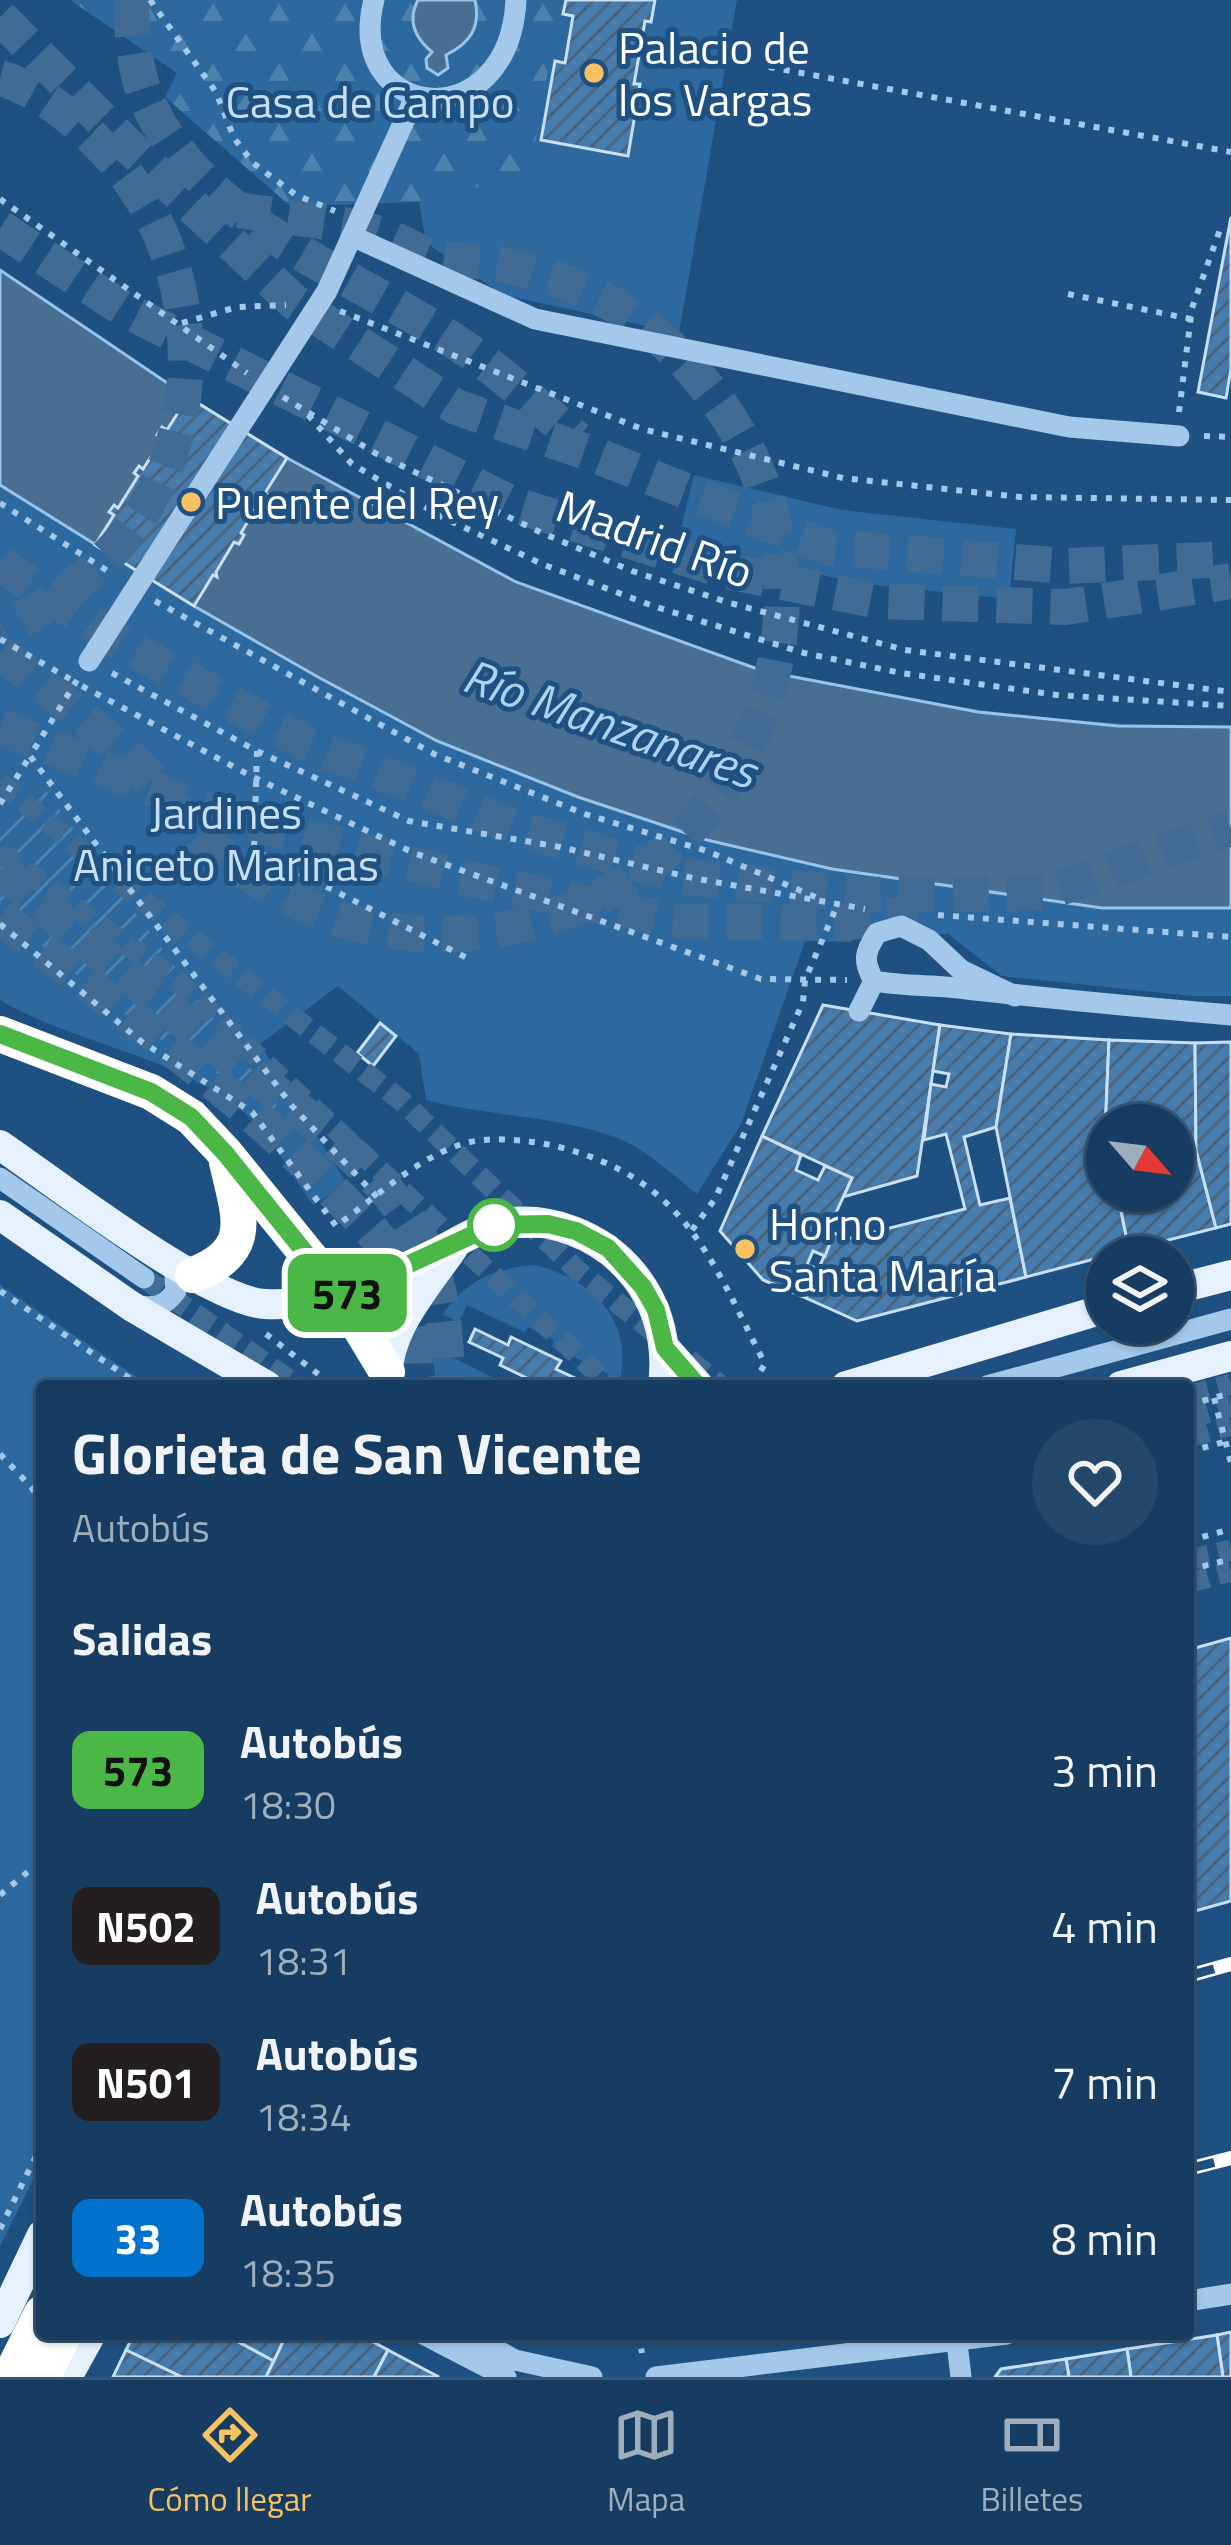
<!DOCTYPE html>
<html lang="es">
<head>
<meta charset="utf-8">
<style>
	:root { --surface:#163d61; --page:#23486a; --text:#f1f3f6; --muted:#9eaebd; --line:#355676; --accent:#f8c162 }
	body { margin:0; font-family:"Titillium Web",sans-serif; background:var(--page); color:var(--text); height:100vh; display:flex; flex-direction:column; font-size:45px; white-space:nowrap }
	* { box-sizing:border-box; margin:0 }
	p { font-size:39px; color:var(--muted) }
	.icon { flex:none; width:66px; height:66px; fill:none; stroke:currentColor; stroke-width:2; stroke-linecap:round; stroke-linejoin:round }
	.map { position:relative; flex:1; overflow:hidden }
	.details { position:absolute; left:36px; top:1380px; width:1158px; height:960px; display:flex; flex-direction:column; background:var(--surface); border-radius:12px; box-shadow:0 3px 9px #0004,0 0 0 3px var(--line) }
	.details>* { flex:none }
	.badge { padding:0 24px; border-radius:18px; font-size:42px; line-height:78px }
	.needle { width:78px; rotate:118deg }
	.fabs { position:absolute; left:1086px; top:1104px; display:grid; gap:24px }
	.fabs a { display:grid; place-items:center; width:108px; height:108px; border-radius:50%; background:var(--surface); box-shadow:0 3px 9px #0004,0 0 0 3px var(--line); font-size:60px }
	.map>.badge { position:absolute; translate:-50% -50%; box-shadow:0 0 0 6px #fff }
	h2 { padding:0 36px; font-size:45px; line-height:108px }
	.round { display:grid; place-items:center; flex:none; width:126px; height:126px; border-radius:63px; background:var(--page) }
	.head { display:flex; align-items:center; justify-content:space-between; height:204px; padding:0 36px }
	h1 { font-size:57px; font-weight:700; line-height:90px }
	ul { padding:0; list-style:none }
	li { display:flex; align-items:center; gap:36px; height:156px; padding:0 36px }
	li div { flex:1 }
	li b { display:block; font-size:45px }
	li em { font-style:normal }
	li .badge { min-width:132px; font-weight:700; text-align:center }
	.tab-bar { display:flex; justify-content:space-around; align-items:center; height:168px; border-top:3px solid var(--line); background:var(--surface); font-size:33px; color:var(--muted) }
	.tab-bar a { display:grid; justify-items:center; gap:6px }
	.tab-bar .current { color:var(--accent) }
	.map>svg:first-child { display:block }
	.green { fill:#2d699e }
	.forest { fill:url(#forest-firs) }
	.garden { fill:url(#garden-furrows) }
	.water { fill:#486e91; stroke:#96c4eb; stroke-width:3 }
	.building { fill:url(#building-hatch); stroke:#c7e0f7; stroke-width:3 }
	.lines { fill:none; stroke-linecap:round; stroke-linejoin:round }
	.minor-tunnel { stroke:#406b94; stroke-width:21; stroke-dasharray:21 10; stroke-linecap:butt }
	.highway-tunnel { stroke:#406b94; stroke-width:36; stroke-dasharray:36 18; stroke-linecap:butt }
	.path { stroke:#a3c8e9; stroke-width:6; stroke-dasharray:6 9; stroke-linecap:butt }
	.minor { stroke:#a3c8e9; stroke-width:21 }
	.major { stroke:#e6f1fe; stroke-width:30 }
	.highway { stroke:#fff; stroke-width:36 }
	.rail-casing { stroke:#fff; stroke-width:14 }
	.rail { stroke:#1e5181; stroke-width:9; stroke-dasharray:27; stroke-linecap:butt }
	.line-casing { stroke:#fff; stroke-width:27 }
	.line { stroke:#4ab747; stroke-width:18 }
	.poi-dot { fill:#f8c162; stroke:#1e5181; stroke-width:4.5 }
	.stop-dot { fill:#fff; stroke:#4ab747; stroke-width:6 }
	.labels { text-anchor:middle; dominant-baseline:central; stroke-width:10; stroke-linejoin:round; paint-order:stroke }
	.poi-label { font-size:45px; fill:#fff; stroke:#1e5181; text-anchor:start }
	.park-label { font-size:45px; fill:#c7e0f7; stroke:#1e5181 }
	.street-label { font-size:45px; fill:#fff; stroke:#1e5181 }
	.water-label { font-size:48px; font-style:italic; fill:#aed2f1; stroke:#1e5181 }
</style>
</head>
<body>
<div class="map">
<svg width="1231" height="2377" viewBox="0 0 1231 2377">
	<defs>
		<pattern id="forest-firs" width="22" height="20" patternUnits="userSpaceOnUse" patternTransform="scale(3)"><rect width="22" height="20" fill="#2d699e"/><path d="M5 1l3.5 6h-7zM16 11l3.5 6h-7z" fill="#4c80ad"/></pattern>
		<pattern id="garden-furrows" width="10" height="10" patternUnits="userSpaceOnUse" patternTransform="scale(3)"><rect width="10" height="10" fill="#2d699e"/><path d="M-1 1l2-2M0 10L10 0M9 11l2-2" fill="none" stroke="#4c80ad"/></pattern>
		<pattern id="building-hatch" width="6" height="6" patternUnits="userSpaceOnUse" patternTransform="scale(3)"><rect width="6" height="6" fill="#467bab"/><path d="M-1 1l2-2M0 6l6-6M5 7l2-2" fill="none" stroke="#49647c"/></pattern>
	</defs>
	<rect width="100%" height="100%" fill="#1e5181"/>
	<g class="green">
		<path d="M557 0H737L679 333 503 295 426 243 419 202 524 176Z"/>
		<path d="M694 475 842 510 1016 529 1009 599 856 583 678 541Z"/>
		<path d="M0 485C185 603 373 715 577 797 659 830 746 849 832 869L895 696C1008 717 1116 726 1231 727V996H1192L1002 976 948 934 861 933 850 942 805 941 741 1124 697 1194C674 1176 647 1150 620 1139 558 1115 490 1117 426 1100L419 1054 338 986 260 1044 347 1184 313 1205C294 1178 270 1134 246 1114 174 1054 79 1046 0 1000Z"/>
		<path d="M535 1265C593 1279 637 1323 618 1386H603L608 1374 552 1346 554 1340 528 1327 524 1332 467 1305 459 1323 443 1314C467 1280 494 1268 535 1265Z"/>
		<path d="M0 1285 150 1386H42V2162L0 2246Z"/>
		<path d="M437 1328 452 1335 444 1353 500 1381 498 1386H437L433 1360Z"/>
	</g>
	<path class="forest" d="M70 0H560L536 139 524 176 419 202 290 206 165 97 177 73Z"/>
	<path class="garden" d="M34 779H37L284 1114 276 1118C227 1070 162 1048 111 1003L127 985 114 973 96 991 0 911V831Z"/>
	<g class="water">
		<path d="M418 0H475C481 28 470 43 446 55L448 68 438 75 427 68 426 59 432 52C415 38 407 21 418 0Z"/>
		<path d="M0 270 188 397 287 458 516 582 763 671 978 712 1118 726 1231 727V908H1102L832 869 707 840 578 797 437 741 318 677 194 606 0 485Z"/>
	</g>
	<g class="building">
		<path d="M566 0H655L651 22 645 21 634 84H640L628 156 541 140 555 61 565 63 573 16 563 14Z"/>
		<path d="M1231 217V369L1226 398 1198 392Z"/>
		<path d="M188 397 287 458 265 493 270 496H263L241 533 244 535 239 544 234 542 216 572 217 577 213 575 194 606 95 545 114 515 109 512 114 505 118 508 138 476 134 473 139 466 143 469 163 438 157 435 162 427 167 430Z"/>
		<path d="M823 1005 940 1025 917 1176 843 1197 852 1178 762 1136Z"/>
		<path d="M380 1023 396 1036 373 1066 357 1053Z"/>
		<path d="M940 1025 1011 1034 996 1127 964 1137 980 1205 1010 1198 1026 1277 857 1321 806 1298 834 1233 847 1239 965 1209 946 1134 924 1140 931 1084 946 1087 949 1074 933 1071Z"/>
		<path d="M1011 1034 1109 1040 1105 1134 1107 1191H1117L1129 1250 1026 1277 996 1127Z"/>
		<path d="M1109 1040 1195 1043 1196 1150 1216 1228 1129 1250 1117 1191H1173V1125H1107V1145L1105 1134Z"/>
		<path d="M1231 1042V1224L1216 1228 1196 1150 1195 1043Z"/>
		<path d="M762 1136 801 1155 796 1170 818 1180 825 1166 852 1178 828 1230 834 1233 825 1256 813 1251 807 1265 819 1269 806 1298 763 1280 720 1231Z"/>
		<path d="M475 1329 508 1345 511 1337 561 1361 556 1369 583 1382 581 1386 551 1382 543 1386 500 1365 503 1358 469 1342Z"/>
		<path d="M1231 1638V1901L1188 1913V1650Z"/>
		<path d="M1231 2332V2377H1223L1217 2335Z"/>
		<path d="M134 2334H224L274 2361 266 2377H182L126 2350Z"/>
		<path d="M240 2334H287L274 2361 237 2341Z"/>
		<path d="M287 2334H358L388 2350 374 2377H266Z"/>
		<path d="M1217 2335 1223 2377H1131L1127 2349Z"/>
		<path d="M1127 2349 1131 2377H1069L1066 2359Z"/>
		<path d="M126 2350 182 2377H113Z"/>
		<path d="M388 2350 439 2377H374Z"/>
		<path d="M1066 2359 1069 2377H995L1001 2369Z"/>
	</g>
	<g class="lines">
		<g class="minor-tunnel">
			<path d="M0 782 117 880 403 1102 578 1271 665 1341"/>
			<path d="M0 852 179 983 611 1386"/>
			<path d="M144 1278 298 1386"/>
			<path d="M689 1360 721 1386"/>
			<path d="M1188 1396 1231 1384"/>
			<path d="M1188 1418 1231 1406"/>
			<path d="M1188 1437 1231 1425"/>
			<path d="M1188 1560 1231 1550"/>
			<path d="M1188 1583 1231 1571"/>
		</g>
		<g class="highway-tunnel">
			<path d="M131 0C132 32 134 70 147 100 199 222 352 273 454 341 498 369 537 406 577 439"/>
			<path d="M0 17 120 138 294 302 456 407 598 456 826 547 1066 566 1231 559"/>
			<path d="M0 78C40 89 77 121 105 150 203 252 215 425 124 537 92 577 47 608 0 630"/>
			<path d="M0 228 122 308 512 504 726 571 879 601 1066 607 1231 581"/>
			<path d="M0 564 135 651 308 744 518 828 678 876 865 895 1045 893 1231 828"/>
			<path d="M0 653C48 688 98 727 141 769 164 793 184 821 208 844 226 862 284 896 308 907 371 936 447 941 513 927 752 878 862 596 716 399 691 366 660 333 624 311 585 287 533 268 488 262 470 260 450 262 433 257 416 252 400 241 383 235 339 220 285 218 239 210"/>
			<path d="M0 727 214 813 474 880 672 921 844 923 917 912"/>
			<path d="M0 870C80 936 159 1002 241 1066 303 1115 378 1164 418 1235 443 1280 446 1336 447 1386"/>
			<path d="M0 917C113 1005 234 1088 333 1191 353 1212 380 1235 393 1261 412 1299 417 1344 416 1386"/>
		</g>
		<g class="path">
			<path d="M150 0 216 92 234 138 253 163 296 195 335 211"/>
			<path d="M769 67 1231 152"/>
			<path d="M0 199 247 373"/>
			<path d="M1068 294 1191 319"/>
			<path d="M340 311 642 429 843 478 1020 497 1231 500"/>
			<path d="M182 323 237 307 286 305"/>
			<path d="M283 397 375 453 542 533 632 571 730 603 905 650 1231 692"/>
			<path d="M1179 412 1192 308 1222 224"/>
			<path d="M308 415 352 464 442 517 542 564 653 606 804 653 901 673 1057 695 1231 706"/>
			<path d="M1204 436 1231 437"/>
			<path d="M0 503 114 575"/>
			<path d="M155 601 434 754 585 814 707 851 820 899"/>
			<path d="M0 639 70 679"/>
			<path d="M112 673 257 751 409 821 560 847 693 878 865 909"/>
			<path d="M77 680 30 756 292 1106 377 1197"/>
			<path d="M82 686 253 777 414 853 761 979 847 980"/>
			<path d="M257 751 254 850 471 960"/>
			<path d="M0 804 30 756"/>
			<path d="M938 915 1231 937"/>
			<path d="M0 924 142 1042 252 1112 336 1226C375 1198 413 1161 459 1145 488 1135 530 1140 559 1147 685 1179 711 1259 765 1364L751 1386"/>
			<path d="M692 1230 715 1199 803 1002 805 980 836 908"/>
			<path d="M0 1291 141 1386"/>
			<path d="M266 1334 322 1377 318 1386"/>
			<path d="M1214 1398 1231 1463"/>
			<path d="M1188 1405 1231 1393"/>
			<path d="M1188 1452 1231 1440"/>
			<path d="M0 1454 32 1488 42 1506"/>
			<path d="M1188 1541 1231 1529"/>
			<path d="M1188 1570 1231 1559"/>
			<path d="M0 1895 42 1860"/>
			<path d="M0 2229 42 2144"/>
			<path d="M589 2334H592"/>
			<path d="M638 2334 642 2353"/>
		</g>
		<g class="minor">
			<path d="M374 0C343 122 509 140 516 0"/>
			<path d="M352 236 535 319 1069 427 1179 436"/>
			<path d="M89 661 327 291 415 97"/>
			<path d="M1015 996 961 970 929 940 901 926 877 933C865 952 862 960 874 981 902 986 930 985 959 988 1049 999 1140 1007 1231 1015"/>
			<path d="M859 1011 874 981"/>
			<path d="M0 1178 144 1278"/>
			<path d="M137 1306C157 1308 164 1307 176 1291L174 1262"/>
			<path d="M987 1386 1231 1319"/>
			<path d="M1188 2301 1231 2294"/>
			<path d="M423 2334 506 2377"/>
			<path d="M467 2334 515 2360 592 2377"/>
			<path d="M957 2343 961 2377"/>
			<path d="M656 2377 1007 2334"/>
		</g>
		<g class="major">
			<path d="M0 1145C54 1182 208 1301 265 1304 328 1307 383 1280 438 1252 456 1243 475 1230 495 1225 546 1213 602 1235 634 1275 660 1308 668 1345 663 1386"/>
			<path d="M0 1215 131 1306 267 1386"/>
			<path d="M1173 1290 1231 1275"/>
			<path d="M665 1348 699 1386"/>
			<path d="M389 1386C380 1337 427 1286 453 1248"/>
			<path d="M846 1386 1107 1308"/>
			<path d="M1121 1386 1231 1356"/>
			<path d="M0 2323 42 2235"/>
			<path d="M67 2377 91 2334"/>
		</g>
		<g class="highway">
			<path d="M0 1034 151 1092 191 1117 225 1153 341 1296 387 1372"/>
			<path d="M193 1275C256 1251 239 1216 227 1162"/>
			<path d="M10 2377 42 2313"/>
			<path d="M42 2377 64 2334"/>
		</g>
		<defs>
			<g id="rail">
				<path d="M1188 1976 1231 1964"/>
				<path d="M1188 2169 1231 2158"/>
			</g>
		</defs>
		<use href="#rail" class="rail-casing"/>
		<use href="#rail" class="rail"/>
	</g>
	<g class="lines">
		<defs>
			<path id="line" d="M0 1034 151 1092 191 1117 225 1153 340 1296 494 1225 548 1224 576 1231 608 1248 643 1287 656 1310 665 1348 698 1386"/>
		</defs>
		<use href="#line" class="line-casing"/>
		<use href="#line" class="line"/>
	</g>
	<g class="poi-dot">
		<circle cx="594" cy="73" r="12"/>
		<circle cx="191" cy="502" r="12"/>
		<circle cx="745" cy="1249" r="12"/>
	</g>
	<circle class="stop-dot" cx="494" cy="1225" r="24"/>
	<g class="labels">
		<g class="poi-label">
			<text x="618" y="47">Palacio de<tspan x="618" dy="52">los Vargas</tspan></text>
			<text x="215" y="502">Puente del Rey</text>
			<text x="769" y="1223">Horno<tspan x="769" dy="52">Santa María</tspan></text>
		</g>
		<g class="park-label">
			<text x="370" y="101">Casa de Campo</text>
			<text x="226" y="812">Jardines<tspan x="226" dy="52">Aniceto Marinas</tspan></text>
		</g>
		<g class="street-label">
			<text transform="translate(655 538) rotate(20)">Madrid Río</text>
		</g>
		<g class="water-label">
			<text transform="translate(610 723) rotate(19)">Río Manzanares</text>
		</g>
	</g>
</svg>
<div class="fabs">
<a><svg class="needle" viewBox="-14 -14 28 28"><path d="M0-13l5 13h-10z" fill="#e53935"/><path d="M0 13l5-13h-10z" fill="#9eaebd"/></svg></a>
<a><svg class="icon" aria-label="layers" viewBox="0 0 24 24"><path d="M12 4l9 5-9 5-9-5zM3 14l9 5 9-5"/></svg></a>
</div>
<b class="badge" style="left:347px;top:1293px;background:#4ab747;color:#111">573</b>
<section class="details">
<div class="head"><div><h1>Glorieta de San Vicente</h1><p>Autobús</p></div><a class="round"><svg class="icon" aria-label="heart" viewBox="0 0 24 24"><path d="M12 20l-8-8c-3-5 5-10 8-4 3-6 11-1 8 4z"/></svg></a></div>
<h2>Salidas</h2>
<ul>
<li><span class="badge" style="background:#4ab747;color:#111">573</span><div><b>Autobús</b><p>18:30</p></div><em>3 min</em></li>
<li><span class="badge" style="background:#231f20;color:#fff">N502</span><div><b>Autobús</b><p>18:31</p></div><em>4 min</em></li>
<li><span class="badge" style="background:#231f20;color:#fff">N501</span><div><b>Autobús</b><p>18:34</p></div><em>7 min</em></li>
<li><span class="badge" style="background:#0072ce;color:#fff">33</span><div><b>Autobús</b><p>18:35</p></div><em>8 min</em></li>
</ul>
</section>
</div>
<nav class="tab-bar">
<a class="current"><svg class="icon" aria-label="directions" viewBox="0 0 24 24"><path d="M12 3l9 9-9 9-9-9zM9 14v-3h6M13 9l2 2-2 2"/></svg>Cómo llegar</a>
<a><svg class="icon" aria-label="map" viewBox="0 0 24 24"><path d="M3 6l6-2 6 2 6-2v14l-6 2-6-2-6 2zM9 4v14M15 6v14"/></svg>Mapa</a>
<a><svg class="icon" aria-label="tickets" viewBox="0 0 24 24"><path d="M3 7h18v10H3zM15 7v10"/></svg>Billetes</a>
</nav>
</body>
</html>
